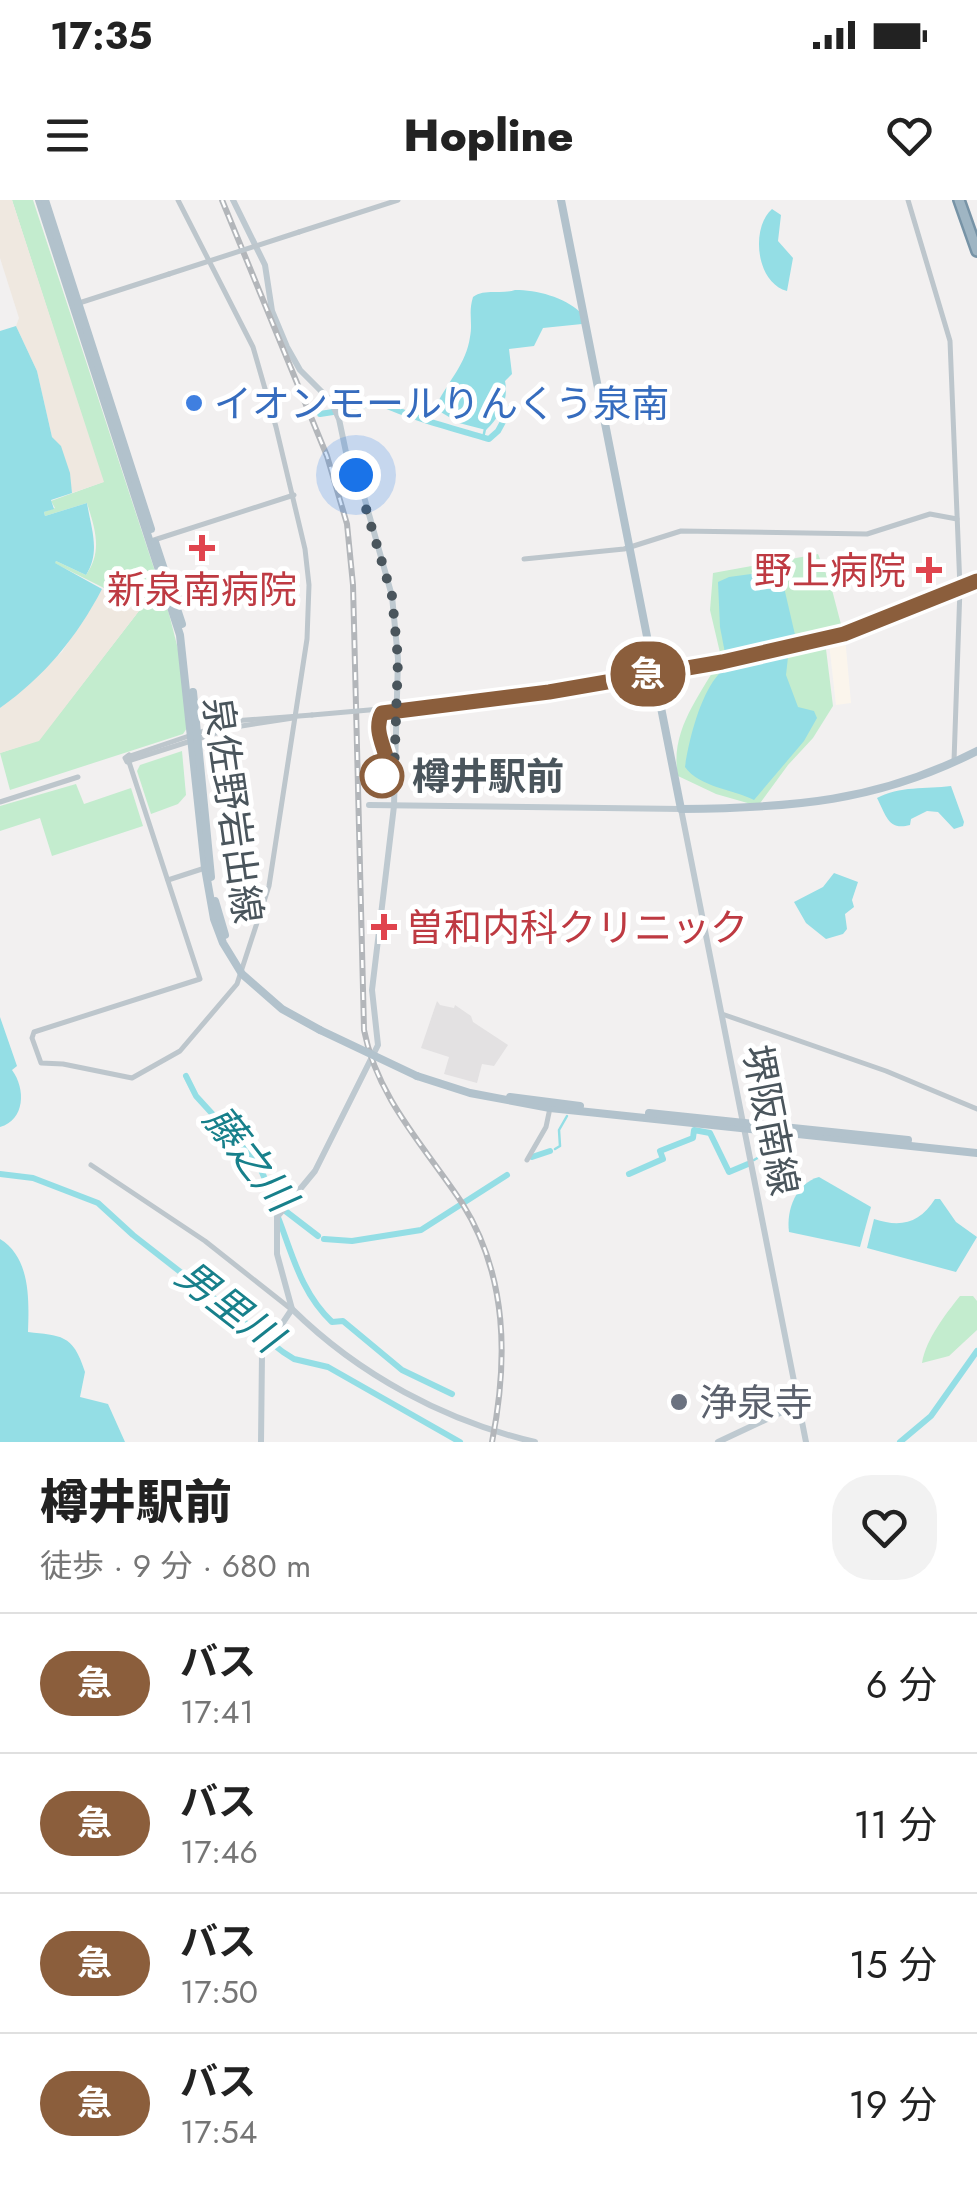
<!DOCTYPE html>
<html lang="ja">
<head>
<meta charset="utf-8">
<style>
	:root { --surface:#fff; --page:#f2f2f2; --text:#222; --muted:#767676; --line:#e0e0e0 }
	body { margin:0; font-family:Jost,"Noto Sans JP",sans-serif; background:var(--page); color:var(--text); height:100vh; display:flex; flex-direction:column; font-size:38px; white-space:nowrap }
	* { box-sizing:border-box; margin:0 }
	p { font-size:32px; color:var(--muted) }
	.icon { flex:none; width:55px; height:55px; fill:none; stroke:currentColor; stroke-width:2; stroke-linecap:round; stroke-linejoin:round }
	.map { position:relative; height:1242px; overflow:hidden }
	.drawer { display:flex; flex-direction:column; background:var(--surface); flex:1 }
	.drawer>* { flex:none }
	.badge { padding:0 20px; border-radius:32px; font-size:35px; line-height:65px }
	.you { position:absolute; width:50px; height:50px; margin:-25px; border:8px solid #fff; border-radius:50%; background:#1a73e8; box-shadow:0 0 0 15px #1a73e833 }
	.map>.badge { position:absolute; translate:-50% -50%; box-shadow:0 0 0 5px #fff }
	.round { display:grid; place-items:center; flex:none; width:105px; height:105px; border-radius:40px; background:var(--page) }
	.summary { display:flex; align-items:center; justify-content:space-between; height:170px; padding:0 40px }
	h1 { font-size:48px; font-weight:800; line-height:75px }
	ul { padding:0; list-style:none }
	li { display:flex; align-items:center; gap:30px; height:140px; padding:0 40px; border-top:2px solid var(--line) }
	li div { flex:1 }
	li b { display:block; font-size:38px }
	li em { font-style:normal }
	li .badge { min-width:110px; font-weight:700; text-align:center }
	.status { display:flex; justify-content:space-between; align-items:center; height:70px; padding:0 50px; background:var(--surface); direction:ltr }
	.status svg { height:28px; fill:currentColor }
	header { display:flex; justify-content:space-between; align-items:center; height:130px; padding:0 40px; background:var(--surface); font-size:45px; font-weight:800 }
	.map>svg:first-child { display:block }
	.commercial { fill:#fbf5ec }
	.education { fill:#e3e1e2 }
	.green { fill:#c3ecce }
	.sand { fill:#efe8e0 }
	.water { fill:#94dee5 }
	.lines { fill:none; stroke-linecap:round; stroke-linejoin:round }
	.stream { stroke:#94dee5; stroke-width:2.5 }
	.river { stroke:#94dee5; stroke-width:6 }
	.trunk-casing { stroke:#7793a6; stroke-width:14 }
	.tertiary { stroke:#bdc6cc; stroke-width:5 }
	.secondary { stroke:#bec9d0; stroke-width:6 }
	.primary { stroke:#b2c2cc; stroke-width:8 }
	.trunk { stroke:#9fb5c3; stroke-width:9 }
	.rail-casing { stroke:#b3b6ba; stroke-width:6 }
	.rail { stroke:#fff; stroke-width:2.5; stroke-dasharray:8; stroke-linecap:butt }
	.tertiary-bridge { stroke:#bdc6cc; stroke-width:5 }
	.primary-bridge { stroke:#b2c2cc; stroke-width:8 }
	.line-casing { stroke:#fff; stroke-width:22 }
	.line { stroke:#8b5e3c; stroke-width:15 }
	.walk { stroke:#4a555c; stroke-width:10; stroke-dasharray:0 18 }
	.shop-dot { fill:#3f7fe0; stroke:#fff; stroke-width:4 }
	.health-dot { fill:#e0444e; stroke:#fff; stroke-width:4 }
	.stop-dot { fill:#fff; stroke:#8b5e3c; stroke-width:5 }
	.worship-dot { fill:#6b7280; stroke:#fff; stroke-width:4 }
	.labels { text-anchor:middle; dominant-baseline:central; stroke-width:10; stroke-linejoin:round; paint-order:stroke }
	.shop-label { font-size:38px; fill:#366cbe; stroke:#fff; text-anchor:start }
	.health-label { font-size:38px; fill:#be3a42; stroke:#fff; text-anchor:end }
	.stop-label { font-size:38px; font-weight:bold; fill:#4a555c; stroke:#fff; text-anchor:start }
	.street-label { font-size:38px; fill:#4a555c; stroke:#fff }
	.worship-label { font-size:38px; fill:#5b616d; stroke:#fff; text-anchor:start }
	.water-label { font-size:40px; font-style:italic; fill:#17808b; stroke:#fff }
</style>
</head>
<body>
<div class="status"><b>17:35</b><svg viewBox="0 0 49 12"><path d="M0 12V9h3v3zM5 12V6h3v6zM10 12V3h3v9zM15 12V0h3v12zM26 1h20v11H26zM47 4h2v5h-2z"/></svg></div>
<header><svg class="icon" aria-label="menu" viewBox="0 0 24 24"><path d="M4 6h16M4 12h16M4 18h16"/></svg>Hopline<svg class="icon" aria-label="heart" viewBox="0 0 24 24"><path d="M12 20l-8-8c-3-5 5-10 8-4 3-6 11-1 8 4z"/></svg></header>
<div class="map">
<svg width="977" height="1242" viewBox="0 0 977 1242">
	<rect width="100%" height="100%" fill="#f2f0f0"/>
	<path class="commercial" d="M845 437 851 503 836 505 829 443Z"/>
	<path class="education" d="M437 801 440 805 454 808 455 805 471 816 473 822 508 845 494 866 482 864 477 883 444 874 449 857 421 848Z"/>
	<g class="green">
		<path d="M12 0H33L169 414 179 453 187 528 183 534 10 590 0 553 39 540 142 407 54 363 56 361 86 375C103 351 95 329 87 303L45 316 44 312 55 308 51 301 103 282Z"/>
		<path d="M818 354 831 386 843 432 825 441 833 506 813 538 788 565 758 606 716 594 678 576C669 530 701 495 721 457L710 410 713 373Z"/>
		<path d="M182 551 186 595 178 604 151 614 137 571 140 565Z"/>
		<path d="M76 584 84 604 131 588 143 626 52 656 40 618 0 631V606Z"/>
		<path d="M960 1096H973L977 1101V1130L949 1156 922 1163C926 1139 945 1115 960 1096Z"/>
	</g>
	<g class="sand">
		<path d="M0 0H12L104 282 72 293C69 274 66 251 52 237L37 171 16 126 19 118 0 58Z"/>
		<path d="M102 389 142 407 39 541 0 553V508L62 452Z"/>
	</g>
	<g class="water">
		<path d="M772 9 781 15 778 41 793 58 787 91C755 82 751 27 772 9Z"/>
		<path d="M515 90C537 90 564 97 580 112L582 124 543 128 534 146 509 149 512 174 505 181C509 200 500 217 486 230L459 223 439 211 437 204C449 180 466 164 470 137 473 122 468 113 473 97 485 88 501 95 515 90Z"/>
		<path d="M16 126 37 171 52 237 61 246 70 273 72 293 51 300 54 309 44 312 45 316 87 303C91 328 101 352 86 375L56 361 55 363 102 389C77 437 44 477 0 508V131Z"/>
		<path d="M780 370 796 439 755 450 725 453 720 427 718 382 729 377Z"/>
		<path d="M765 456 788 457 786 475 798 507 814 511 817 518 804 541 754 600C732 589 699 587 685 567 689 540 704 472 735 463 744 461 754 458 765 456Z"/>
		<path d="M951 586 964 622 963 626 954 629 938 612 927 611 911 619 910 625C888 631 886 615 877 598 899 586 926 589 951 586Z"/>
		<path d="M834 673 858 682 852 700 854 707 845 714 847 729 843 734 826 739 806 723 794 702 823 687Z"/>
		<path d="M0 817 17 866 12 870C26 889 25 920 0 927Z"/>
		<path d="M819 977 871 1007 860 1047 789 1032C786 1010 796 983 819 977Z"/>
		<path d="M935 999H940L956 1022 977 1037 956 1072 867 1048 874 1019C901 1028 920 1023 935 999Z"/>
		<path d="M0 1039C31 1058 29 1101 28 1132 60 1136 73 1133 85 1172L80 1197 108 1204 125 1242H0Z"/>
	</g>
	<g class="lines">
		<g class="stream">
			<path d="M483 238 485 229"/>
			<path d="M555 949 560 946 559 930 567 916"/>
			<path d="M754 960 788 940"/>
		</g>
		<g class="river">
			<path d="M339 211 378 202C413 218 451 228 489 239L498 231 511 207"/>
			<path d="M320 214 333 212"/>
			<path d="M186 876 196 896 259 965 275 1003 318 1036"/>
			<path d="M532 957 550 951"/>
			<path d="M0 974 33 978 98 1003 133 1035 283 1152 294 1159 328 1167 460 1242"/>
			<path d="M629 974 663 959 660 951 693 938 694 930 710 933 729 972 748 964"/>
			<path d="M276 1012C292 1052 300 1092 332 1122L343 1121 402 1170 452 1194"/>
			<path d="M324 1039 352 1041 421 1030 507 975"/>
			<path d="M900 1242 931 1216 977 1151"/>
		</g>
		<defs>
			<path id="trunk" d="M959 0 977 51"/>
		</defs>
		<use href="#trunk" class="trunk-casing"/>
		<g class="tertiary">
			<path d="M908 0 950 141 960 388 954 561"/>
			<path d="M299 32 398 0"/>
			<path d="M76 104 169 74"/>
			<path d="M154 340 294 295"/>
			<path d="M524 359 624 349 681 331 867 334 930 314 957 319"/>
			<path d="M426 505 549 492 799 445 845 434 977 381"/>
			<path d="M378 518 379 538"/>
			<path d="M129 555 131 560 127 562 125 558Z"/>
			<path d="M130 556 233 521 312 515"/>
			<path d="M131 560 235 527 293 518"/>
			<path d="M129 562 200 779 34 832 32 838 41 863 63 864 132 878 180 851 237 784 269 686 307 439 309 385 305 349 276 227 253 147 178 0"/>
			<path d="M0 602 78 577"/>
			<path d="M168 680 205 668"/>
			<path d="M722 814 886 871 977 909"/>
			<path d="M527 960 546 927 550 908"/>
			<path d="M91 965 205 1041 291 1109"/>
		</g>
		<g class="secondary">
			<path d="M233 0 265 65 272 111 287 147 300 170 331 201 339 219 347 257 361 286 392 396 398 459 394 606 372 790 378 845 315 971 277 1017V1054L292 1109 262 1154 261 1242"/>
			<path d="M369 605 681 609 806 1242"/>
			<path d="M292 1109C359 1175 445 1221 535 1242"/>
			<path d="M718 1242 799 1204"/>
		</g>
		<g class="primary">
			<path d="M39 0 180 435 205 668 214 719 223 743 242 774 282 809 320 830"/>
			<path d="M45 0 151 329"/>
			<path d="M561 0 681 609C791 608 877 602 977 551"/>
			<path d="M155 342 182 424"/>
			<path d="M193 492 211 677"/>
			<path d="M215 701 225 735"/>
			<path d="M417 876 470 893 550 908 977 953"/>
			<path d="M510 897 580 906"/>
			<path d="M649 913 908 940"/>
		</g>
		<use href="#trunk" class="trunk"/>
		<defs>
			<path id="rail" d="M222 0 327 256 347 324 353 385 364 830C377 898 425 947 462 1003 508 1076 508 1161 492 1242"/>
		</defs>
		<use href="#rail" class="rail-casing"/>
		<use href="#rail" class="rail"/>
		<g class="tertiary-bridge">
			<path d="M169 74 299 32"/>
			<path d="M312 515 426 505"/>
		</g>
		<path class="primary-bridge" d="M320 830 417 876"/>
	</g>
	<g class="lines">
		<defs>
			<path id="line" d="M382 576 388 575C391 553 371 534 382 513L549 492 722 462 844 434 977 381"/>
		</defs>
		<use href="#line" class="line-casing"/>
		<use href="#line" class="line"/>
		<path class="walk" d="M356 275 392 396 398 459 394 576H382"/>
	</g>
	<circle class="shop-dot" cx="194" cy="203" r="10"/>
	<g class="health-dot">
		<path d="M197 333h10v10h10v10h-10v10h-10v-10h-10v-10h10z"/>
		<path d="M924 355h10v10h10v10h-10v10h-10v-10h-10v-10h10z"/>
		<path d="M379 712h10v10h10v10h-10v10h-10v-10h-10v-10h10z"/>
	</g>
	<circle class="stop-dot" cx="382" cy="576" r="20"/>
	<circle class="worship-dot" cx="679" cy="1202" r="10"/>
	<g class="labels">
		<g class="shop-label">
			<text x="214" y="203">イオンモールりんくう泉南</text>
		</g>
		<g class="health-label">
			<text x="906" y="370">野上病院</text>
			<text x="202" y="389" text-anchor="middle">新泉南病院</text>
			<text x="406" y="727" text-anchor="start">曽和内科クリニック</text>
		</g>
		<g class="stop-label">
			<text x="412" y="576">樽井駅前</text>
		</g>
		<g class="street-label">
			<text transform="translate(233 610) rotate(82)">泉佐野岩出線</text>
			<text transform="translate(771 920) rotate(79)">堺阪南線</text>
		</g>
		<g class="worship-label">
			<text x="699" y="1202">浄泉寺</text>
		</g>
		<g class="water-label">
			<text transform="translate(250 958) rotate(52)">藤之川</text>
			<text transform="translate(229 1106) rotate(38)">男里川</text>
		</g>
	</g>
</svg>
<div class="you" style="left:356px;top:275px"></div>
<b class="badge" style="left:648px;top:474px;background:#8b5e3c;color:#fff">急</b>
</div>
<section class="drawer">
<div class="summary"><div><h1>樽井駅前</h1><p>徒歩 · 9 分 · 680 m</p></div><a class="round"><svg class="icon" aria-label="heart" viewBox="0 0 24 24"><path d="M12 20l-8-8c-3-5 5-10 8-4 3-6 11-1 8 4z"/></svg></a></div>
<ul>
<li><span class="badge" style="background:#8b5e3c;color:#fff">急</span><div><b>バス</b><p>17:41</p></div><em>6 分</em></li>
<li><span class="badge" style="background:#8b5e3c;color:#fff">急</span><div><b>バス</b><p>17:46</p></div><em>11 分</em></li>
<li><span class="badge" style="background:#8b5e3c;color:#fff">急</span><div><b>バス</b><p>17:50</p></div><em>15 分</em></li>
<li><span class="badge" style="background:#8b5e3c;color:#fff">急</span><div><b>バス</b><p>17:54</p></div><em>19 分</em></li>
</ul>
</section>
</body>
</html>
